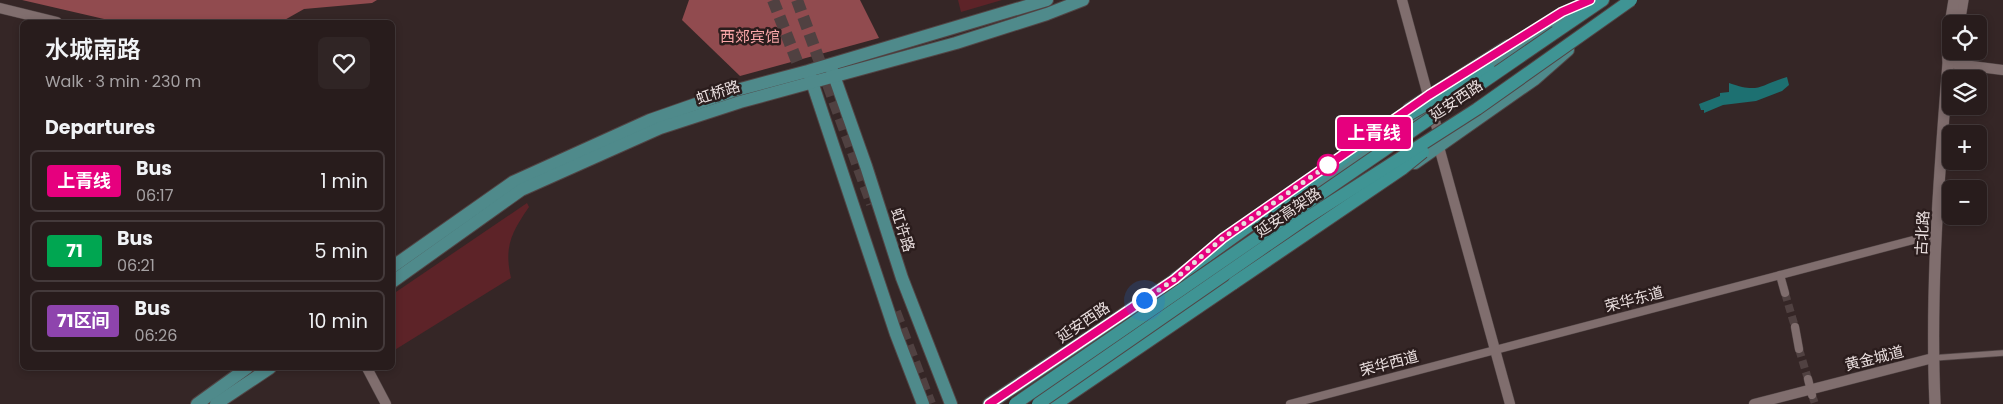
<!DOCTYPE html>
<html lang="en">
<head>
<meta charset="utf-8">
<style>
	:root { --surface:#281c1c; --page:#302525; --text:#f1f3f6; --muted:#a5a1a3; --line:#443a3b }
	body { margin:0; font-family:Poppins,"Noto Sans SC",sans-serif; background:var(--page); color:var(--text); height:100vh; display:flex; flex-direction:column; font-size:19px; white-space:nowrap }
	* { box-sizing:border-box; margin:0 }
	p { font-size:16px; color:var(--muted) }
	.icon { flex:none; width:28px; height:28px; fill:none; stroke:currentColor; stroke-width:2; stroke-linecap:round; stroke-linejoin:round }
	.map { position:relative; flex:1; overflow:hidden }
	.panel { position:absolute; left:20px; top:20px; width:375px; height:350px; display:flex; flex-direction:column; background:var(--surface); border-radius:8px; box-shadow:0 2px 8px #0003,0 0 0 1px var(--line) }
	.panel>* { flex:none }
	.badge { padding:0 10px; border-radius:4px; font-size:18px; line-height:32px }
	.controls { position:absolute; left:1942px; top:15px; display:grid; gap:10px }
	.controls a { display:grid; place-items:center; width:45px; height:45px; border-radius:8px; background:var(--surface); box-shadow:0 2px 8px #0003,0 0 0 1px var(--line); font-size:25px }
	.you { position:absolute; width:25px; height:25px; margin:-12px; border:4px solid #fff; border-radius:50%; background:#1a73e8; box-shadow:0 0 0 8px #1a73e833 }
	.map>.badge { position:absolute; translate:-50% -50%; box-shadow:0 0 0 2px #fff }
	h2 { padding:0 25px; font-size:19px; line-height:45px }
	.round { display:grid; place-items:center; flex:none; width:52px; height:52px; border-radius:8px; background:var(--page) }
	.head { display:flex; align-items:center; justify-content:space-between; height:85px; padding:0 25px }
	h1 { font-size:24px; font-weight:600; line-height:38px }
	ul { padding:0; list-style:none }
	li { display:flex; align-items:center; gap:15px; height:62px; margin:0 10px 8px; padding:0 15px; border:2px solid var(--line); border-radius:8px }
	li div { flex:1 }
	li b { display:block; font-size:19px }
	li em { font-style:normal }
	li .badge { min-width:55px; font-weight:700; text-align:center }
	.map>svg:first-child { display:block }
	.green { fill:#5d2328 }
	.forest { fill:#914b4f }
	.water { fill:#1d7071 }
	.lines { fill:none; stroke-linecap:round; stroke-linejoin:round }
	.minor-tunnel { stroke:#504141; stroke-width:8; stroke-dasharray:8 4; stroke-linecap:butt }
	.trunk-tunnel { stroke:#504141; stroke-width:12; stroke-dasharray:12 6; stroke-linecap:butt }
	.pedestrian-casing { stroke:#514545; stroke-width:7 }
	.minor-casing { stroke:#514545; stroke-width:9 }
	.tertiary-casing { stroke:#514545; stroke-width:11 }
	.secondary-casing { stroke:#514545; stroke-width:12 }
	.primary-casing { stroke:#514545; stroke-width:14 }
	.trunk-casing { stroke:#514545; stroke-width:14 }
	.pedestrian { stroke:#806e6e; stroke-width:5.5 }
	.minor { stroke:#806e6e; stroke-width:8 }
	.tertiary { stroke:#806e6e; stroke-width:10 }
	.secondary { stroke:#806e6e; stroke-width:11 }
	.primary { stroke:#4f8a8b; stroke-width:12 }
	.trunk { stroke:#3f9494; stroke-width:12 }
	.trunk-bridge-casing { stroke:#514545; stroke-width:14; stroke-linecap:butt }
	.trunk-bridge { stroke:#3f9494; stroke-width:12 }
	.line-casing { stroke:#fff; stroke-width:11 }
	.line { stroke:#e6007e; stroke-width:8 }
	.walk { stroke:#e8dddd; stroke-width:5; stroke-dasharray:0 9 }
	.stop-dot { fill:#fff; stroke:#e6007e; stroke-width:2.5 }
	.labels { text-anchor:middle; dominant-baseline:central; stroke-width:5; stroke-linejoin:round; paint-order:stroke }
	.park-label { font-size:15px; fill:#fca8aa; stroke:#2b1d1d }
	.street-label { font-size:15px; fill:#e8dddd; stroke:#2b1d1d }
</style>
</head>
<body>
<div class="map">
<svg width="2003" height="404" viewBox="0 0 2003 404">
	<rect width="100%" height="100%" fill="#352626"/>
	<g class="green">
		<path d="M958 0H1002L961 12Z"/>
		<path d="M527 203 529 207C511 233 504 247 511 278L393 351V294Z"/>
	</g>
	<g class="forest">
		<path d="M22 0H377L372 3 304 9 281 22H244L228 19 222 22H117Z"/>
		<path d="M689 0H860L879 38 740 76 682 20Z"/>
	</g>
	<path class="water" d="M1787 77 1789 85 1782 91 1756 101 1723 105 1704 113V110H1701L1699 104 1720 96V93L1729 92V83C1760 94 1759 85 1787 77Z"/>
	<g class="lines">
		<g class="minor-tunnel">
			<path d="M1785 293 1795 327"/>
			<path d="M1799 349 1808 379"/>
			<path d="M1812 395 1815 404"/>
		</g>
		<g class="trunk-tunnel">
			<path d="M773 0 805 82"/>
			<path d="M797 0 872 204"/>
			<path d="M895 312 930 404"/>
		</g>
		<defs>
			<path id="pedestrian" d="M1933 358 2003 353"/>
			<g id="minor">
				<path d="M1780 275 1785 293"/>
				<path d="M1795 327 1799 349"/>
				<path d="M1808 379 1812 395"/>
				<path d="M1290 404 1936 234"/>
			</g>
			<g id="tertiary">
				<path d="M1402 0 1438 132 1439 147 1510 404"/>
				<path d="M0 8 57 22"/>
				<path d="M1948 63 2003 70"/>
				<path d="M367 368 386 404"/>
				<path d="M1754 404 1933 358"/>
			</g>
			<g id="secondary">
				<path d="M1959 24 1963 0"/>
				<path d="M1935 404C1930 290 1939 176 1948 63L1947 43 1954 0"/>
			</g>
			<g id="primary">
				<path d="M832 70 866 166 902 278 951 404"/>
				<path d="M1481 74 1585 5"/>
				<path d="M810 76 896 334 923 404"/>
				<path d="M1409 109 1508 46"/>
				<path d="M1415 163 1535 79 1568 50"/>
				<path d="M1305 193 1425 111"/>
				<path d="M392 267 513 182 650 120 733 91 808 71 1047 0"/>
				<path d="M392 282 521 190 660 128 740 102 956 43 1047 14 1083 0"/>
				<path d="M197 404 247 368"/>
				<path d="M216 404 270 368"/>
				<path d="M989 404 1185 273"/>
			</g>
			<g id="trunk">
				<path d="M1556 32 1603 0"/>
				<path d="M1175 279 1387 127"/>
				<path d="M1056 404 1234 283"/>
			</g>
		</defs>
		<use href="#pedestrian" class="pedestrian-casing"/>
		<use href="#minor" class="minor-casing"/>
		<use href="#tertiary" class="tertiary-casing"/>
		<use href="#secondary" class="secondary-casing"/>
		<use href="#primary" class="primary-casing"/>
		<use href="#trunk" class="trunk-casing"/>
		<use href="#pedestrian" class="pedestrian"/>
		<use href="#minor" class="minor"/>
		<use href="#tertiary" class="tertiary"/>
		<use href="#secondary" class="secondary"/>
		<use href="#primary" class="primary"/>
		<use href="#trunk" class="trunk"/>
		<defs>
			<g id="trunk-bridge">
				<path d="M1387 127 1489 69"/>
				<path d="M1234 283 1402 169 1423 152"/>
				<path d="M1015 404 1556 32"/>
				<path d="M1038 404 1302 221 1477 109 1631 0"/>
			</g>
		</defs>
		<use href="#trunk-bridge" class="trunk-bridge-casing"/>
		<use href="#trunk-bridge" class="trunk-bridge"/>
	</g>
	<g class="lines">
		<defs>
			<path id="line" d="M989 404 1175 279 1223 238 1429 95 1562 12 1590 0"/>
		</defs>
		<use href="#line" class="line-casing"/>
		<use href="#line" class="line"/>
		<path class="walk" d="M1144 300 1175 279 1223 238 1334 161 1328 165"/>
	</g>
	<circle class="stop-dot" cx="1328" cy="165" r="10"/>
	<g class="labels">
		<g class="park-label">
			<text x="750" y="36">西郊宾馆</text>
		</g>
		<g class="street-label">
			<text transform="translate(718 92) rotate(-18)">虹桥路</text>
			<text transform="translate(1456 100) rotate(-34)">延安西路</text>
			<text transform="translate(1288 212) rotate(-34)">延安高架路</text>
			<text transform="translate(903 230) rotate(72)">虹许路</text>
			<text transform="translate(1922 233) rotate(-87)">古北路</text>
			<text transform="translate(1634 299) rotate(-15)">荣华东道</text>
			<text transform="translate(1083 322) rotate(-34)">延安西路</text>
			<text transform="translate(1874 358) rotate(-14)">黄金城道</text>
			<text transform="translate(1389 363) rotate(-15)">荣华西道</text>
		</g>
	</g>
</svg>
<div class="controls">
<a><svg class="icon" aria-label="locate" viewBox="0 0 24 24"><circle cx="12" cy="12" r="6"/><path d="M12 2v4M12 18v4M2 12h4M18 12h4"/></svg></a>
<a><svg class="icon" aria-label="layers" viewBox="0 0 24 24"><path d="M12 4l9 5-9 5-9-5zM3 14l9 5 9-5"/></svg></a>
<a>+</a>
<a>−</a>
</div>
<div class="you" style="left:1144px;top:300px"></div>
<b class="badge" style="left:1374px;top:133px;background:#e6007e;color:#fff">上青线</b>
<section class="panel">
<div class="head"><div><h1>水城南路</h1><p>Walk · 3 min · 230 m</p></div><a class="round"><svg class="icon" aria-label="heart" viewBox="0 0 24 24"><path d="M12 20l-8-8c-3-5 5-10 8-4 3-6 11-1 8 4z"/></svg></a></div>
<h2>Departures</h2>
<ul>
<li><span class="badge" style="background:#e6007e;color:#fff">上青线</span><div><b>Bus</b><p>06:17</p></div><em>1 min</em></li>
<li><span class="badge" style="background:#00a651;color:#fff">71</span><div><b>Bus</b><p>06:21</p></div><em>5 min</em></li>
<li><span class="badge" style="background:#8e44ad;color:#fff">71区间</span><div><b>Bus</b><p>06:26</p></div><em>10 min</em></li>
</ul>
</section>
</div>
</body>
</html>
